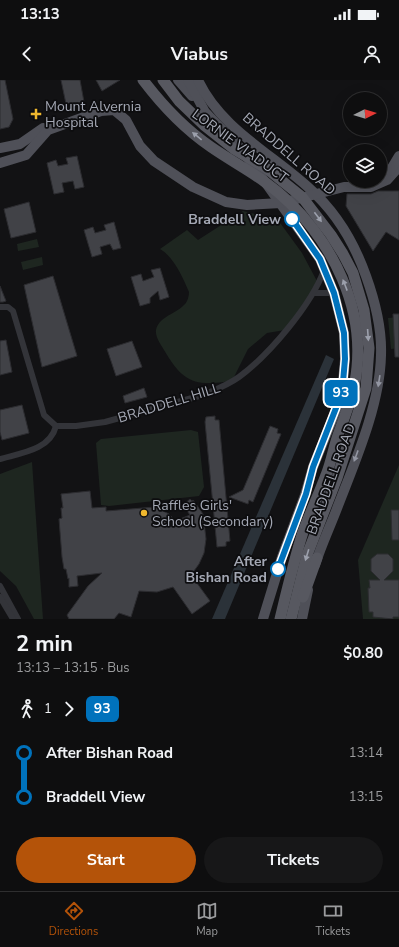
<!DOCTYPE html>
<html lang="en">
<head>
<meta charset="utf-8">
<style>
	:root { --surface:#0e0e0f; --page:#171718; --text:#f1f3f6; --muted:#9b9c9e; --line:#2e2e2f; --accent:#b45309 }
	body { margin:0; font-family:"Nunito Sans",sans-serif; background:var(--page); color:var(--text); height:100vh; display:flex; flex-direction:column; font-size:15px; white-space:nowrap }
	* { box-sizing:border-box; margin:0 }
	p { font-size:13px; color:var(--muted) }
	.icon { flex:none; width:22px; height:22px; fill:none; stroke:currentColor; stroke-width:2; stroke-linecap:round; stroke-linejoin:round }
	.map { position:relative; height:539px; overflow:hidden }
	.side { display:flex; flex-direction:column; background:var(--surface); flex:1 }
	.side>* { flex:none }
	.badge { padding:0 8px; border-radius:6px; font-size:14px; line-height:26px }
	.needle { width:26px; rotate:85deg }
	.fabs { position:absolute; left:343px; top:12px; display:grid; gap:8px }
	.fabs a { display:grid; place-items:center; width:44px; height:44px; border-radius:50%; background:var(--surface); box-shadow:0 4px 16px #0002,0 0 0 1px var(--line); font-size:20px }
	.map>.badge { position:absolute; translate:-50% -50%; box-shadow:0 0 0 2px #fff }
	.legs { display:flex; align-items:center; gap:6px; height:44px; padding:0 16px; font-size:13px }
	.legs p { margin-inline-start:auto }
	.head { display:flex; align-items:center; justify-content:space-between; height:68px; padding:0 16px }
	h1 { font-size:22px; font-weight:700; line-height:30px }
	.button { display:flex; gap:8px; margin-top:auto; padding:8px 16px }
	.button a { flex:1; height:46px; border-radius:24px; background:var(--accent); color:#fff; font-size:16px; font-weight:700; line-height:46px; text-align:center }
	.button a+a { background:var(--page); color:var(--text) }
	ul { padding:0 16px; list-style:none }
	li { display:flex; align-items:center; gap:14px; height:44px; font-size:15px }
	li i { display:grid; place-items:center; width:6px; height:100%; margin:0 5px; background:currentColor }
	li i::after { content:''; width:10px; height:10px; margin:-5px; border:3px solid; border-radius:50%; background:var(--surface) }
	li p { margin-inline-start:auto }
	li:first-child i { background:linear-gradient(#0000 50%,currentColor 0) }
	li:last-child i { background:linear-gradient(currentColor 50%,#0000 0) }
	.status { display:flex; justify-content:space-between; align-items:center; height:28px; padding:0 20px; background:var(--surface); direction:ltr }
	.status svg { height:11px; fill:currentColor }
	header { display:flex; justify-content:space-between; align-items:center; height:52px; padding:0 16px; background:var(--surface); font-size:18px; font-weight:700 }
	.menu { display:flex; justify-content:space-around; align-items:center; height:56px; border-top:1px solid var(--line); background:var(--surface); font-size:11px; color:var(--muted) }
	.menu a { display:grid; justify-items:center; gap:2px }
	.menu .selected { color:var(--accent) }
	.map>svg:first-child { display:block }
	.green { fill:#1e2620 }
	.water { fill:#2b3239 }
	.building { fill:#414247; stroke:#2c2c30 }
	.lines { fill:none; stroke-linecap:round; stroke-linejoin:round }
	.minor { stroke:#333439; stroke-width:6 }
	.primary { stroke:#4f5058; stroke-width:10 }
	.trunk { stroke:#575860; stroke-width:11 }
	.oneway { fill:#9ca0ac }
	.oneway2 { fill:#9396a2 }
	.line-1-casing { stroke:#fff; stroke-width:9 }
	.line-1 { stroke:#0072bc; stroke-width:6 }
	.poi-dot { fill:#f0b82e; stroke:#0d0d0f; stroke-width:1.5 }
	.stop-1-dot { fill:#fff; stroke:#0072bc; stroke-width:2 }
	.labels { text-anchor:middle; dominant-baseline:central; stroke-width:3.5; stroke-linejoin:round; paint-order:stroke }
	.poi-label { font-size:14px; fill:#a4a8b4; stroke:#0d0d0f; text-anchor:start }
	.street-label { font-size:14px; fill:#a4a8b4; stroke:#0d0d0f }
	.stop-label { font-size:14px; font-weight:bold; fill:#a4a8b4; stroke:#0d0d0f; text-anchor:end }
</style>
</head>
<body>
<div class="status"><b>13:13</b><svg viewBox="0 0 49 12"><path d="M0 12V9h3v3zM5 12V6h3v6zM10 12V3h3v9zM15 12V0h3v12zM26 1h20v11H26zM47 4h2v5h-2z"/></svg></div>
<header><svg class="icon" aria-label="back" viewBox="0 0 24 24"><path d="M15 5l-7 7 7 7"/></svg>Viabus<svg class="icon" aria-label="person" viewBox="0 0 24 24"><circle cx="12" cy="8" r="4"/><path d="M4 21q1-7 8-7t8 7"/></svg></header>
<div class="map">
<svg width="399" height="539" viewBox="0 0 399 539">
	<rect width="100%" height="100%" fill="#121214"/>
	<g class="green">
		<path d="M243 131 278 140 302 173 318 203 285 250 267 253 248 269 232 301C195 306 184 304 164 270 161 265 155 257 156 250 159 235 181 233 187 221 188 219 189 215 189 212 183 198 174 177 160 169L187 150 198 160Z"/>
		<path d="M37 159 39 167 18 171 17 164Z"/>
		<path d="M42 177 43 185 23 190 21 182Z"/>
		<path d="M399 237V268L391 269 388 238Z"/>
		<path d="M191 350 198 352 204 407 199 416 109 426 101 425 96 363 101 359Z"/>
		<path d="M32 382 43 539H34L16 506 0 491V394Z"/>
		<path d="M399 385V539H363L358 480Z"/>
	</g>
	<path class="water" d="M326 275 334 279 225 539H212Z"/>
	<g class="building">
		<path d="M0 0H5L13 39 9 47 0 49Z"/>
		<path d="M61 0H80L84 22 66 24Z"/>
		<path d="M96 0H120L102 11Z"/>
		<path d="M77 76 84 107 75 109 73 101 62 103 64 112 54 114 47 83 56 80 58 86 68 84 66 78Z"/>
		<path d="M378 111H399V160L386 152 373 171 346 126 347 114H371Z"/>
		<path d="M29 122 36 152 11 158 4 129Z"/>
		<path d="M114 142 121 168 113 170 110 164 100 167 102 174 92 177 84 150 93 147 95 153 106 150 104 145Z"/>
		<path d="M160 188 169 217 160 220 158 211 150 218V223L140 226 131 197 141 194 143 201 154 197 151 190Z"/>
		<path d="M53 196 77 276 42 287 24 205Z"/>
		<path d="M0 206 6 221 3 222H0Z"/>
		<path d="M393 234H399V277H395Z"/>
		<path d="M6 260 12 292 0 295V261Z"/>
		<path d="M132 261 142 287 116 296 107 269Z"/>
		<path d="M144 308 147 317 125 323 123 316Z"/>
		<path d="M22 325 29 353 2 360 0 352V330Z"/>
		<path d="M215 336V340H219L230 461 226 462V466L217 467 205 342 206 337Z"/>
		<path d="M270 346 278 349 277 353 281 354 253 422 249 420 248 424 229 417 243 410Z"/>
		<path d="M90 411 92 428 106 427V431L155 427 169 434 175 441 190 435 183 425 190 419 192 421 193 420 203 434 206 459 204 473 199 484 191 495 210 521 192 534 173 507 157 512 139 511 131 537 119 533 114 539H69L67 535 88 506 102 493 77 496 78 506 69 507V498L68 499 66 489H64L62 477 59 439 62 438 61 428H63L61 414Z"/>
		<path d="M391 430H399V460H392Z"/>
		<path d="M377 474H388L393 479V491L384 500H399V537H393V539L373 537V532H369L368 508H370L369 500H380L371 491V479Z"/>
	</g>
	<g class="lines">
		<g class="minor">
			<path d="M314 213H334"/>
			<path d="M0 227H8L13 231 44 335 56 346H76L105 342 203 315C215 310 228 305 239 297 269 275 312 224 324 190"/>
			<path d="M0 379C21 373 50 370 56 346"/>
			<path d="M0 506 18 539"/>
			<path d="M0 517 13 539"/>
		</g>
		<g class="primary">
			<path d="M178 0 192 16"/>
			<path d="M188 0 205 32 243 71 320 179 334 213 344 253 345 279 343 302 337 328 313 387 305 415 282 477 263 539"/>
			<path d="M198 0C220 48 272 74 309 108 336 132 354 162 366 196 375 221 382 248 381 275 380 326 354 384 336 431 329 449 321 466 315 485"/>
			<path d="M0 68 20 64 43 48"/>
			<path d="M0 83 26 75 48 50 101 31 114 30 126 40 140 66 154 81 193 107 226 122 247 125 281 123 344 107H371L387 100 399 87"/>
			<path d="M390 91 399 76"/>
			<path d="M302 539 308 510"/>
		</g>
		<g class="trunk">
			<path d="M143 0C162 25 186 50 211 67 240 87 265 98 290 123 333 165 363 226 357 287 355 312 345 335 337 358 333 370 331 383 326 395 319 414 310 433 303 452 294 480 287 510 280 539"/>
			<path d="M163 0 179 21 205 46 234 69 266 88 302 117 331 155 343 174 353 193 364 230 369 268 366 308 337 398 307 475 291 539"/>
			<path d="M303 517 317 478"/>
		</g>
	</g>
	<defs><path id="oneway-solid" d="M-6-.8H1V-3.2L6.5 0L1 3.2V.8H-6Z"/></defs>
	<g class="oneway">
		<use href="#oneway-solid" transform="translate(197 56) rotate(-141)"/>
		<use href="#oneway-solid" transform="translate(318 137) rotate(53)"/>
		<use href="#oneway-solid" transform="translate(345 205) rotate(-111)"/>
		<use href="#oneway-solid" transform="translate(368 255) rotate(86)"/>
		<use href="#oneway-solid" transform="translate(307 475) rotate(107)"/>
	</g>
	<g class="oneway2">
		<use href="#oneway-solid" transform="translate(379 301) rotate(99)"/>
		<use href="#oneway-solid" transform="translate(356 376) rotate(110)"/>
	</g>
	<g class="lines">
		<defs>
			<path id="line-1" d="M278 489 306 414 313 387 336 328 343 302 345 279 344 253 334 213 320 179 292 139"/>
		</defs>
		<use href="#line-1" class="line-1-casing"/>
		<use href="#line-1" class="line-1"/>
	</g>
	<g class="poi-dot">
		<path d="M34 28h4v4h4v4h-4v4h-4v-4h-4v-4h4z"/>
		<circle cx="144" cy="433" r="4"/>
	</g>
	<g class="stop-1-dot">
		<circle cx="292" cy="139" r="7"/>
		<circle cx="278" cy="489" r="7"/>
	</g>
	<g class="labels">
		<g class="poi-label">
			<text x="45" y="26">Mount Alvernia<tspan x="45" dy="16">Hospital</tspan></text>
			<text x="152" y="425">Raffles Girls'<tspan x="152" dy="16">School (Secondary)</tspan></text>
		</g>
		<g class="street-label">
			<text transform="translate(240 66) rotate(36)">LORNIE VIADUCT</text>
			<text transform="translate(289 74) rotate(41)">BRADDELL ROAD</text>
			<text transform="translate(169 323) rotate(-17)">BRADDELL HILL</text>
			<text transform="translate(331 399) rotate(-70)">BRADDELL ROAD</text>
		</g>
		<g class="stop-label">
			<text x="281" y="139">Braddell View</text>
			<text x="267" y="481">After<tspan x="267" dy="16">Bishan Road</tspan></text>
		</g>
	</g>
</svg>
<div class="fabs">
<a><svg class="needle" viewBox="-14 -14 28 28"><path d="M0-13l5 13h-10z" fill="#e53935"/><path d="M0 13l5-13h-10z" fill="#9b9c9e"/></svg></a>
<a><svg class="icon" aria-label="layers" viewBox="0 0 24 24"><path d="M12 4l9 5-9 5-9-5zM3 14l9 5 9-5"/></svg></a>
</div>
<b class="badge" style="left:341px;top:313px;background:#0072bc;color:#fff">93</b>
</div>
<section class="side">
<div class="head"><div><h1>2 min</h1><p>13:13 – 13:15 · Bus</p></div><b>$0.80</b></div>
<div class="legs"><svg class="icon" aria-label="walk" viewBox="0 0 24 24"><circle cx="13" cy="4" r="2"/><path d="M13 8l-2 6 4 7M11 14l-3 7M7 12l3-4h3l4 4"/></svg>1<svg class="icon" aria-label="forward" viewBox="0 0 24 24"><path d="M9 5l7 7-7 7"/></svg><b class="badge" style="background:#0072bc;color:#fff">93</b></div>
<ul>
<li><i style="color:#0072bc"></i><b>After Bishan Road</b><p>13:14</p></li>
<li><i style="color:#0072bc"></i><b>Braddell View</b><p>13:15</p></li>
</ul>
<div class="button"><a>Start</a><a>Tickets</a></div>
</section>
<nav class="menu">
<a class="selected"><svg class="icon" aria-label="directions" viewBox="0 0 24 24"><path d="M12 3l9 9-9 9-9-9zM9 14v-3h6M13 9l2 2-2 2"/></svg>Directions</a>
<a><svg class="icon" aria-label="map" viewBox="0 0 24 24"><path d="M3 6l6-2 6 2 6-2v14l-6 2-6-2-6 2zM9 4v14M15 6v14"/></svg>Map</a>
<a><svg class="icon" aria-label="tickets" viewBox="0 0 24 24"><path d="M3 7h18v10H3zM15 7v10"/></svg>Tickets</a>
</nav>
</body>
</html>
